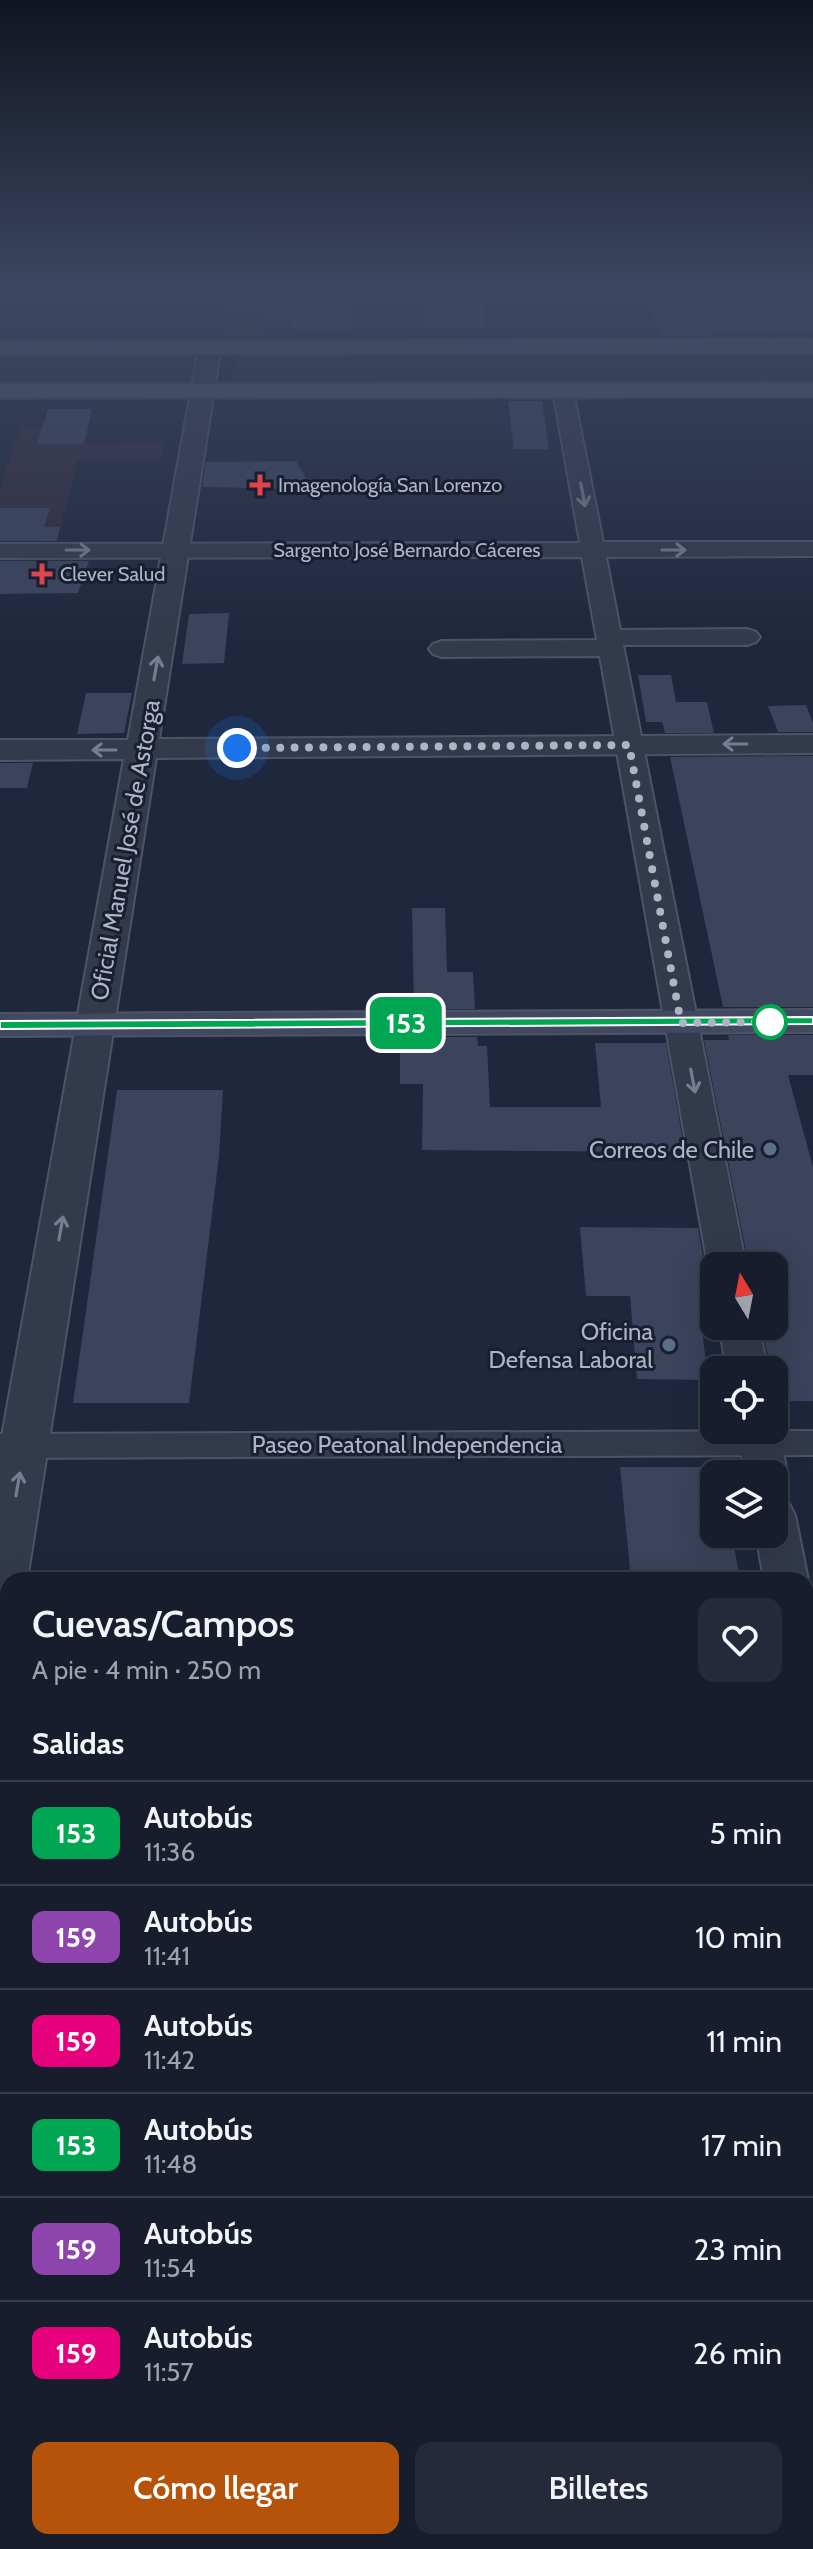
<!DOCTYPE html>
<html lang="es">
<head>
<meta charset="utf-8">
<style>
	:root { --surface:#171d2d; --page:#242a39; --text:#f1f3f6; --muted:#9ea2aa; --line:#363b49; --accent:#b45309 }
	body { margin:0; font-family:Cabin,sans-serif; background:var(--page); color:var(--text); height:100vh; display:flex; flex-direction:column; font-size:30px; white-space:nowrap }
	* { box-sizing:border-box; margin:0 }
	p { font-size:26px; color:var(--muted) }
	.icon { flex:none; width:44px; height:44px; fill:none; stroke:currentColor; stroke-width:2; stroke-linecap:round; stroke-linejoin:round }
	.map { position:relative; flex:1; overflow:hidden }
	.details { position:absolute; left:0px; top:1572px; width:814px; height:978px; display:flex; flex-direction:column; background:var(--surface); border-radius:24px 24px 0 0; box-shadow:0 8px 32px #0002,0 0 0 2px var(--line) }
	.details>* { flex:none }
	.badge { padding:0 16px; border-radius:12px; font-size:28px; line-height:52px }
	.needle { width:52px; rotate:350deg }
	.fabs { position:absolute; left:700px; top:1252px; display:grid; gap:16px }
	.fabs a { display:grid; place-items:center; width:88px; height:88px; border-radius:16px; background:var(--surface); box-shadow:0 8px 32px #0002,0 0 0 2px var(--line); font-size:40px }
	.you { position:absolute; width:40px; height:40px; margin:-20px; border:6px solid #fff; border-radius:50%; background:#1a73e8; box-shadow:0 0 0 12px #1a73e833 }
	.map>.badge { position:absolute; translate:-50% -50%; box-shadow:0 0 0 4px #fff }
	h2 { padding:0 32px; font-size:30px; line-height:72px }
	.round { display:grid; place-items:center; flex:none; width:84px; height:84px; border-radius:16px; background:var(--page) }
	.headline { display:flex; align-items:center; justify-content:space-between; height:136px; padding:0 32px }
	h1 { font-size:38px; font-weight:600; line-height:60px }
	.action { display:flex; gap:16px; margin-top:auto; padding:16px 32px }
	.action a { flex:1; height:92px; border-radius:16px; background:var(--accent); color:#fff; font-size:32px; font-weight:600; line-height:92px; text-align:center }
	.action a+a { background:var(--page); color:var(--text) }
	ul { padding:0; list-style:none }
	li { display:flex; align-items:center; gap:24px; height:104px; padding:0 32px; border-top:2px solid var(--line) }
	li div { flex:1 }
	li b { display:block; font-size:30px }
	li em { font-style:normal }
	li .badge { min-width:88px; font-weight:700; text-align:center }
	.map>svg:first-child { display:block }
	.medical { fill:#312c3d }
	.green { fill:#21353d }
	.building { fill:#3b435d }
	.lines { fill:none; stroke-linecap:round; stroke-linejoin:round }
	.pedestrian-casing { stroke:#4e5467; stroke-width:4 }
	.minor-casing { stroke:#4e5467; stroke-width:4 }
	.tertiary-casing { stroke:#4e5467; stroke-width:4 }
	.secondary-casing { stroke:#4e5467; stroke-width:4 }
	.primary-casing { stroke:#3d4355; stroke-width:4 }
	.pedestrian { fill:#333a4c; fill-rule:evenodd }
	.minor { fill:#333a4c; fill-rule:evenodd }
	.tertiary { fill:#333a4c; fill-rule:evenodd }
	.secondary { fill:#414860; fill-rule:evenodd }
	.primary { fill:#51586c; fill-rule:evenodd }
	.oneway { stroke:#777d90 }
	.line { fill:#00a651; stroke:#fff; stroke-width:2 }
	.walk { stroke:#aeb4c8; stroke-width:8; stroke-dasharray:0 14.4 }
	.health-dot { fill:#e0444e; stroke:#191f31; stroke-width:3 }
	.stop-dot { fill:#fff; stroke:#00a651; stroke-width:4 }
	.service-dot { fill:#5c6f8a; stroke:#191f31; stroke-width:3 }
	.labels { text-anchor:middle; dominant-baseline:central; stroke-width:6; stroke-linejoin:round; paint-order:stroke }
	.far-poi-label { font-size:20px; fill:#aeb4c8; stroke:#191f31; text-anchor:start }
	.far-street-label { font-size:20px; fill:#aeb4c8; stroke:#191f31 }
	.street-label { font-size:24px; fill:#aeb4c8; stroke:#191f31 }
	.poi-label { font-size:24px; fill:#aeb4c8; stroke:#191f31; text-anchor:end }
</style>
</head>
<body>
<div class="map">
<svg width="813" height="2549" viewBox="0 0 813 2549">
	<rect width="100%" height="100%" fill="#1f273c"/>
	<path class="medical" d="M48 409H92L83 444 164 443 161 460H78L57 540 0 541V488L20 428H42Z"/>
	<g class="green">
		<path d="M230 291H266L262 320 271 321 269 337H223Z"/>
		<path d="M0 353 199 354 193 388 0 389Z"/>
		<path d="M247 353H813V387H229L235 358Z"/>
	</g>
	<g class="building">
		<path d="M301 288H351L353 329H291V321H262L266 295Z"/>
		<path d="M732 288H813V331H712L714 336H660L646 296H735Z"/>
		<path d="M424 292H482L486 327H425Z"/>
		<path d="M508 401H542L549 449H514Z"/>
		<path d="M48 409H92L84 444H37Z"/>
		<path d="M296 461 312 489 202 487 206 462Z"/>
		<path d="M0 508H50L44 527H60L57 541H0Z"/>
		<path d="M0 561H89L78 593 0 594Z"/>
		<path d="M229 613 224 663 182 664 189 614Z"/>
		<path d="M638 675H671L676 702H707L714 733H665L662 722H646Z"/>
		<path d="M86 693H132L124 733 77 734Z"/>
		<path d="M806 705 813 723V732H778L768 706Z"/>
		<path d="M813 756V1007H723L670 757Z"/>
		<path d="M0 763H33L27 788H0Z"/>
		<path d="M412 908H445L447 972H473L475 1009H414Z"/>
		<path d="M728 1035H813V1075H788L813 1167V1401H774V1370H770L762 1326H774V1266H749L704 1040H729Z"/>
		<path d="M414 1037H477L478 1046H487L490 1107H601L595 1043H666L685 1152 422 1150 423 1084H400V1046H414Z"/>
		<path d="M117 1090H223L219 1156 189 1403H73Z"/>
		<path d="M580 1227 698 1228 710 1296H698L708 1380 637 1379 630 1296H586Z"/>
		<path d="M620 1467H702L714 1476V1534H732L740 1580H631Z"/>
	</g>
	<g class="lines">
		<defs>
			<path id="pedestrian" d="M813 1431V1455L0 1458V1434Z"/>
			<g id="minor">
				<path d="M563 385 573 391 603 542H813V556L606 557 620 630 747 629 756 632 760 637 756 642 747 645H623L746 1266H714V1275L708 1266 600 656 442 657 433 654 429 649 433 644 442 641 597 640 582 557 0 558V544L580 543 553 391Z"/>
				<path d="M719 1326H759L767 1370H727Z"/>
				<path d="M774 1422 779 1430 787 1474 781 1485 774 1487V1474H745L737 1430H774Z"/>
				<path d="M774 1499 789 1504 795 1515 808 1580 806 1584V1580H764L756 1534H774Z"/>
				<path d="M806 1669 813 1671V1746L806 1743Z"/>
			</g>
			<path id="tertiary" d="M210 340 221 347 159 739 813 735V753L156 758 27 1580H8V1606L0 1609V1447L124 759 0 760V740H128L199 347Z"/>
			<g id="secondary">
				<path d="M813 1010V1032L0 1036V1014Z"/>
				<path d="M813 2116V2178L806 2179V2117Z"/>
				<rect x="0" y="2130" width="8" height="64"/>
			</g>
			<g id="primary">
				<path d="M813 339V353L0 355V341Z"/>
				<path d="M813 383V397L0 398V384Z"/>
			</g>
		</defs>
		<use href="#pedestrian" class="pedestrian-casing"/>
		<use href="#minor" class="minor-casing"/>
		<use href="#tertiary" class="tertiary-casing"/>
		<use href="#secondary" class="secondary-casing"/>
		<use href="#primary" class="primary-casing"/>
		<use href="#pedestrian" class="pedestrian"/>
		<use href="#minor" class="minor"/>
		<use href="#tertiary" class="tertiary"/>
		<use href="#secondary" class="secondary"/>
		<use href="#primary" class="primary"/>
	</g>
	<defs><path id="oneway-shaft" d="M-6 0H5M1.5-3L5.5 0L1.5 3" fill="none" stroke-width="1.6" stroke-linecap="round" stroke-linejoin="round" transform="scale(2)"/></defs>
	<g class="oneway">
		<use href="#oneway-shaft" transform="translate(583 495) rotate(79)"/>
		<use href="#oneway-shaft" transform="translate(78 550)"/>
		<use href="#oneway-shaft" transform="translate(674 550)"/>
		<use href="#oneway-shaft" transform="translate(156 668) rotate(-80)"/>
		<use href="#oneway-shaft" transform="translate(735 744) rotate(180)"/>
		<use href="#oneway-shaft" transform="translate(104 750) rotate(180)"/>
		<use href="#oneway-shaft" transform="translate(693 1081) rotate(79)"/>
		<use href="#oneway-shaft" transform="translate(61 1228) rotate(-80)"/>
		<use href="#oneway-shaft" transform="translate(18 1484) rotate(-80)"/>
	</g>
	<linearGradient id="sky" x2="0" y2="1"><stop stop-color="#111521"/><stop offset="0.45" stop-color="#3c4761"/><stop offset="1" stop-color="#3c4761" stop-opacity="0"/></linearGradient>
	<rect width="813" height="645" fill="url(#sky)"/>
	<path class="line" d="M813 1017V1024L0 1029V1021Z"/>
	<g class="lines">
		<path class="walk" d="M237 748 629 745 681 1023 770 1022"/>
	</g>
	<g class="health-dot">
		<path d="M256 473h8v8h8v8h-8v8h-8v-8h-8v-8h8z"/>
		<path d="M38 562h8v8h8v8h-8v8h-8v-8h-8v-8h8z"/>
	</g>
	<circle class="stop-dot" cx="770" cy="1022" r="16"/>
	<g class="service-dot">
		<circle cx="770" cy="1149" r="8"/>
		<circle cx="669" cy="1345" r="8"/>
	</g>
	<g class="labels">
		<g class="far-poi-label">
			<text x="278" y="485">Imagenología San Lorenzo</text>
			<text x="60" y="574">Clever Salud</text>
		</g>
		<g class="far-street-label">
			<text x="407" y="550">Sargento José Bernardo Cáceres</text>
		</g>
		<g class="street-label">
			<text transform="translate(125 850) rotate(-80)">Oficial Manuel José de Astorga</text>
			<text x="407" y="1444">Paseo Peatonal Independencia</text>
		</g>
		<g class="poi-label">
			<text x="754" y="1149">Correos de Chile</text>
			<text x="653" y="1331">Oficina<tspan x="653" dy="28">Defensa Laboral</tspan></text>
		</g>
	</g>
</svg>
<div class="fabs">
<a><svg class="needle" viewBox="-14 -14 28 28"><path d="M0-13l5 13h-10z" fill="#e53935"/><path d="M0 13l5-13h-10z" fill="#9ea2aa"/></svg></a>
<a><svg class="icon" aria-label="locate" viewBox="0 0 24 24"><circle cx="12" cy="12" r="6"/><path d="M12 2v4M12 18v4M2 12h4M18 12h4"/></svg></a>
<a><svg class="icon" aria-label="layers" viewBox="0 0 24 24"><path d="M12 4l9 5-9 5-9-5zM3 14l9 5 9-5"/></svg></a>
</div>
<div class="you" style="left:237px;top:748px"></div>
<b class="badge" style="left:406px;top:1023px;background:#00a651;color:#fff">153</b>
<section class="details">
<div class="headline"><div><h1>Cuevas/Campos</h1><p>A pie · 4 min · 250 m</p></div><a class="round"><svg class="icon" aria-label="heart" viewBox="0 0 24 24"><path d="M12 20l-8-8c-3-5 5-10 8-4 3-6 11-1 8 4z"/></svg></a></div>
<h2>Salidas</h2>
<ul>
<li><span class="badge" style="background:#00a651;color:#fff">153</span><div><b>Autobús</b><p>11:36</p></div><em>5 min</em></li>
<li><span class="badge" style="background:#8e44ad;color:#fff">159</span><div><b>Autobús</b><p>11:41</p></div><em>10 min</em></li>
<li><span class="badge" style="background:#e6007e;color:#fff">159</span><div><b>Autobús</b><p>11:42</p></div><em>11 min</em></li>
<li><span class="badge" style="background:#00a651;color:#fff">153</span><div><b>Autobús</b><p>11:48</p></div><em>17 min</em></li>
<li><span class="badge" style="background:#8e44ad;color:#fff">159</span><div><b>Autobús</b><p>11:54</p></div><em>23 min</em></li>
<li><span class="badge" style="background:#e6007e;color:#fff">159</span><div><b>Autobús</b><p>11:57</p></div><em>26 min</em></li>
</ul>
<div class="action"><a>Cómo llegar</a><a>Billetes</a></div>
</section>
</div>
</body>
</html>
